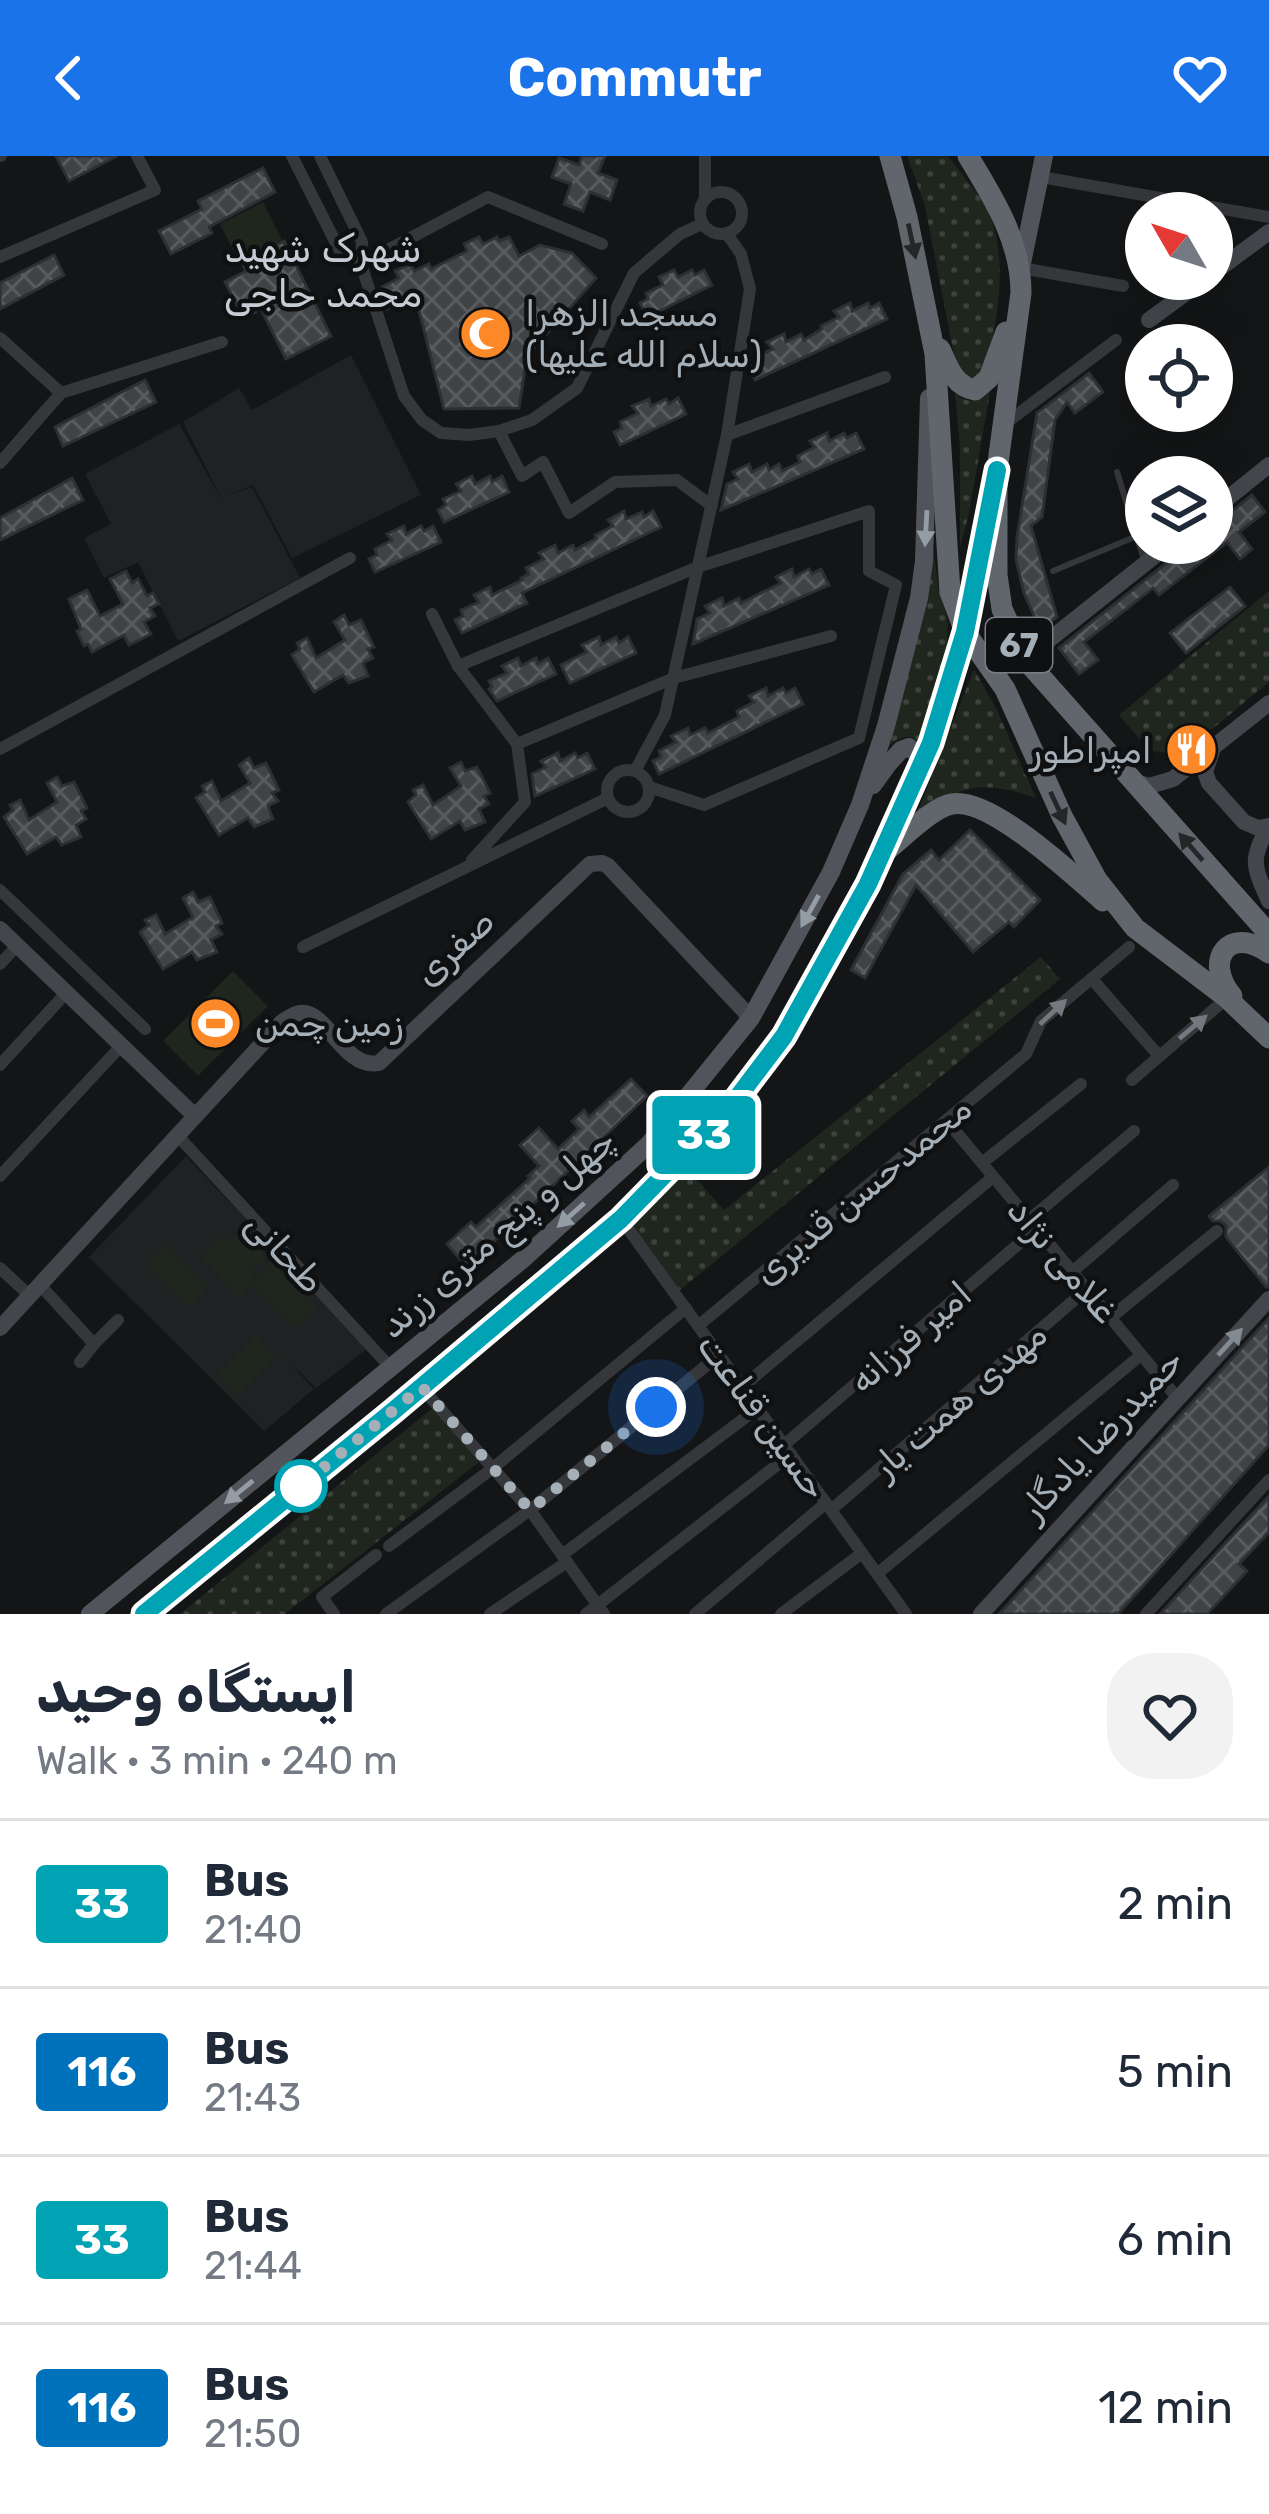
<!DOCTYPE html>
<html lang="en">
<head>
<meta charset="utf-8">
<style>
	:root { --surface:#fff; --page:#f2f2f3; --text:#1f2937; --muted:#747a83; --line:#e0e1e3; --accent:#1a73e8 }
	body { margin:0; font-family:Rubik,"Noto Sans Arabic",sans-serif; background:var(--page); color:var(--text); height:100vh; display:flex; flex-direction:column; font-size:45px; white-space:nowrap }
	* { box-sizing:border-box; margin:0 }
	p { font-size:39px; color:var(--muted) }
	.icon { flex:none; width:66px; height:66px; fill:none; stroke:currentColor; stroke-width:2; stroke-linecap:round; stroke-linejoin:round }
	.map { position:relative; height:1458px; overflow:hidden }
	.panel { display:flex; flex-direction:column; background:var(--surface); flex:1 }
	.panel>* { flex:none }
	.badge { padding:0 24px; border-radius:9px; font-size:42px; line-height:78px }
	.needle { width:78px; rotate:309deg }
	.controls { position:absolute; left:1125px; top:36px; display:grid; gap:24px }
	.controls a { display:grid; place-items:center; width:108px; height:108px; border-radius:50%; background:var(--surface); box-shadow:0 12px 48px #0002; font-size:60px }
	.you { position:absolute; width:60px; height:60px; margin:-30px; border:9px solid #fff; border-radius:50%; background:#1a73e8; box-shadow:0 0 0 18px #1a73e833 }
	.map>.badge { position:absolute; translate:-50% -50%; box-shadow:0 0 0 6px #fff }
	.round { display:grid; place-items:center; flex:none; width:126px; height:126px; border-radius:48px; background:var(--page) }
	.summary { display:flex; align-items:center; justify-content:space-between; height:204px; padding:0 36px }
	h1 { font-size:57px; font-weight:700; line-height:90px }
	ul { padding:0; list-style:none }
	li { display:flex; align-items:center; gap:36px; height:168px; padding:0 36px; border-top:3px solid var(--line) }
	li div { flex:1 }
	li b { display:block; font-size:45px }
	li em { font-style:normal }
	li .badge { min-width:132px; font-weight:700; text-align:center }
	header { display:flex; justify-content:space-between; align-items:center; height:156px; padding:0 36px; background:var(--accent); color:#fff; font-size:54px; font-weight:700 }
	.map>svg:first-child { display:block }
	.built { fill:#202123 }
	.green { fill:url(#green-dots) }
	.pitch { fill:#1f261e }
	.building { fill:url(#building-cross-hatch); stroke:#2e2f32; stroke-width:3 }
	.lines { fill:none; stroke-linecap:round; stroke-linejoin:round }
	.lane { stroke:#35373b; stroke-width:6 }
	.street { stroke:#35373b; stroke-width:12 }
	.secondary { stroke:#43474c; stroke-width:16 }
	.primary { stroke:#51555b; stroke-width:18 }
	.highway { stroke:#61666d; stroke-width:21 }
	.oneway { fill:#242628 }
	.oneway2 { fill:#949da5 }
	.oneway3 { fill:#73797f }
	.oneway4 { fill:#838b92 }
	.line-casing { stroke:#fff; stroke-width:27 }
	.line { stroke:#00a3b4; stroke-width:18 }
	.walk { stroke:#a5afb7; stroke-width:12; stroke-dasharray:0 21.6 }
	.stop-dot { fill:#fff; stroke:#00a3b4; stroke-width:6 }
	.labels { text-anchor:middle; dominant-baseline:central; stroke-width:9; stroke-linejoin:round; paint-order:stroke }
	.shield { fill:#0f1011; stroke:#787f85; stroke-width:3 }
	.shield-label { font-size:33px; font-weight:bold; fill:#a5afb7 }
	.poi-label { font-size:36px; fill:#a5afb7; stroke:#0f1011; text-anchor:start }
	.street-label { font-size:36px; fill:#a5afb7; stroke:#0f1011 }
	.neighbourhood-label { font-size:39px; fill:#c6ccd3; stroke:#0f1011 }
</style>
</head>
<body>
<header><svg class="icon" aria-label="back" viewBox="0 0 24 24"><path d="M15 5l-7 7 7 7"/></svg>Commutr<svg class="icon" aria-label="heart" viewBox="0 0 24 24"><path d="M12 20l-8-8c-3-5 5-10 8-4 3-6 11-1 8 4z"/></svg></header>
<div class="map">
<svg width="1269" height="1458" viewBox="0 0 1269 1458">
	<defs>
		<pattern id="green-dots" width="8" height="8" patternUnits="userSpaceOnUse" patternTransform="scale(3)"><rect width="8" height="8" fill="#1f261e"/><path d="M2 2h.1M6 6h.1" fill="none" stroke="#3d433c" stroke-width="1.8" stroke-linecap="round"/></pattern>
		<pattern id="building-cross-hatch" width="8" height="8" patternUnits="userSpaceOnUse" patternTransform="scale(3)"><rect width="8" height="8" fill="#404346"/><path d="M0 0l8 8M0 8l8-8" fill="none" stroke="#595c5e"/></pattern>
	</defs>
	<rect width="100%" height="100%" fill="#141516"/>
	<g class="built">
		<path d="M351 199 421 339 292 402 253 329 226 340 252 331 300 422 178 485 138 406 104 422 84 382 111 368 85 318 179 268 222 344 183 266 239 232 252 254Z"/>
		<path d="M186 1000 368 1192 316 1232 288 1205 314 1233 264 1275 89 1101Z"/>
	</g>
	<g class="green">
		<path d="M907 0H948C959 15 972 29 982 45 1012 92 997 158 988 210L971 224 964 220 955 204 925 50Z"/>
		<path d="M991 231 969 357 960 392V291L955 237C968 250 982 245 991 231Z"/>
		<path d="M933 391 939 434 948 466 947 491 921 587C906 574 894 585 882 596L927 444Z"/>
		<path d="M1269 435V526L1187 594 1170 597 1150 595 1119 559Z"/>
		<path d="M974 513 996 552 1036 642C981 623 963 629 916 660Z"/>
		<path d="M1041 801 1060 823 679 1135 634 1073 635 1061 686 1011 724 1054Z"/>
		<path d="M435 1250 479 1306 285 1458H180Z"/>
	</g>
	<g class="pitch">
		<path d="M263 46 282 84 239 106 220 68Z"/>
		<path d="M233 815 268 850 198 920 163 885Z"/>
		<path d="M241 1074 266 1102 253 1114 239 1100 255 1119 248 1129 272 1105 317 1150 294 1173 251 1130 238 1142 200 1100 221 1081 227 1087Z"/>
		<path d="M167 1089 209 1131 189 1150 148 1108Z"/>
		<path d="M256 1180 276 1201 238 1239 218 1218Z"/>
	</g>
	<g class="building">
		<path d="M56 0H117L69 25Z"/>
		<path d="M582 0H605L598 17 617 24 610 44 590 36 583 55 564 48 571 28 552 21 559 2 579 9Z"/>
		<path d="M263 12 275 36 209 71 212 77 171 98 159 75 202 53 198 45Z"/>
		<path d="M479 81 483 88 497 81 499 85 509 81 519 100 540 89 572 97 596 122 527 200 519 252 444 253 415 139 387 153 382 131 399 122 395 115 411 108 414 115 429 108 431 113 467 95 464 88Z"/>
		<path d="M284 85 331 180 286 203 261 153 244 162 225 126 246 115 242 107Z"/>
		<path d="M54 99 64 119 0 153V127Z"/>
		<path d="M674 114 678 121 692 114 695 119 704 114 712 129 647 161 640 147 648 143 646 137 663 129 659 121Z"/>
		<path d="M850 147 852 155 868 147 870 152 879 147 887 163 755 224 749 211 757 207 755 201 773 193 767 186 784 178 786 186 801 178 804 184 822 173 821 170 839 161 834 155Z"/>
		<path d="M1089 217 1103 236 1075 257 1067 246 1055 264 1042 361 1031 370 1057 461 1048 468H1042L1036 464 1024 437 1016 404 1017 381 1037 257Z"/>
		<path d="M145 224 156 246 63 290 55 271Z"/>
		<path d="M678 242 686 258 620 289 614 276 622 272 620 266 638 257 632 250 649 243 651 250 666 243 669 248Z"/>
		<path d="M827 277 829 285 844 277 847 282 856 277 864 293 721 354 727 328 738 323 733 316 749 308 752 316 767 308 769 314 779 308 782 315 800 306 798 300 815 291 810 285Z"/>
		<path d="M472 320 475 328 490 320 492 326 502 320 509 336 444 366 438 354 446 349 443 343 461 335 456 328Z"/>
		<path d="M72 322 83 344 0 384V362Z"/>
		<path d="M1252 339 1265 356 1239 376 1252 393 1240 403 1227 386 1159 439 1153 432 1084 486 1098 504 1079 518 1059 492 1179 397 1184 387H1212V368L1220 365Z"/>
		<path d="M624 355 626 363 642 356 644 361 653 355 661 371 522 437 527 447 462 477 455 464 463 460 461 454 479 446 474 439 490 431 492 439 522 424 521 422 529 418 526 412 544 403 539 397 555 389 558 397 573 389 575 394 597 382 595 379 613 370 608 364Z"/>
		<path d="M404 370 406 378 421 370 424 375 433 370 441 386 375 416 369 403 377 399 375 393 392 384 387 378Z"/>
		<path d="M792 413 794 421 809 413 812 418 821 413 829 429 693 488 697 463 710 457 705 450 722 442 724 450 739 442 741 447 781 427 776 421Z"/>
		<path d="M126 415 132 427 138 423 147 440 153 437 159 448 150 452 155 460 144 466 151 478 129 489 124 479 92 496 88 488 84 490 77 475 81 473 69 443 87 434 100 460 123 448 110 423Z"/>
		<path d="M1230 431 1245 450 1186 497 1170 477Z"/>
		<path d="M344 459 349 469 361 464 374 491 368 493 373 502 363 507 368 520 349 527 343 519 314 536 292 499 300 493 297 487 307 482 316 502 345 484 334 466Z"/>
		<path d="M599 481 601 489 616 481 619 487 628 481 636 497 570 527 561 509 587 496 582 489Z"/>
		<path d="M518 502 521 510 536 502 538 508 548 502 556 518 497 545 489 533 492 531 489 525 507 517 502 510Z"/>
		<path d="M766 532 768 540 783 532 786 537 795 532 803 548 659 618 653 605 661 601 659 595 676 586 671 580 688 572 690 579 705 572 708 577 739 561 737 555 754 546 749 540Z"/>
		<path d="M558 597 560 605 575 597 578 602 587 597 595 613 535 640 532 618 546 611 541 605Z"/>
		<path d="M249 602 254 612 266 607 279 634 272 637 278 645 268 650 273 663 254 671 248 662 219 679 196 642 205 636 202 630 212 625 221 645 250 627 239 609Z"/>
		<path d="M461 606 465 615 477 611 490 637 484 640 489 648 479 653 485 666 465 674 460 665 431 683 408 646 416 639 413 634 423 629 433 649 461 630 450 612Z"/>
		<path d="M57 621 62 630 74 626 87 652 81 655 86 663 76 669 81 681 62 689 56 681 27 698 4 661 13 654 10 649 20 644 29 664 57 646 47 627Z"/>
		<path d="M970 674 1040 744 1014 771 1009 766 973 796 916 729 865 822 851 814 903 718 931 694 939 704Z"/>
		<path d="M193 736 198 746 210 741 222 767 216 770 222 778 211 784 217 796 197 804 192 796 163 813 140 776 149 769 145 764 156 759 165 778 193 761 183 742Z"/>
		<path d="M631 923 647 940 467 1111 447 1088 471 1066 476 1071 530 1022 528 1020 539 1010 520 989 539 972 558 993 579 973 572 965 584 954 589 961Z"/>
		<path d="M1269 1011V1131H1266L1226 1081V1069L1220 1065H1213L1209 1060Z"/>
		<path d="M1269 1162V1289L1118 1458H999Z"/>
		<path d="M1269 1340V1376L1239 1408 1247 1415 1207 1458H1160Z"/>
	</g>
	<g class="lines">
		<g class="lane">
			<path d="M1117 316 1144 404"/>
			<path d="M1053 415 1137 380"/>
		</g>
		<g class="street">
			<path d="M0 0H1"/>
			<path d="M292 0 339 93 361 108"/>
			<path d="M320 0 362 86 361 108 404 240 422 264 441 277 469 279 499 275 532 264 577 232 634 117 680 78 702 68"/>
			<path d="M705 0V42"/>
			<path d="M1041 21 1269 61"/>
			<circle cx="721" cy="57" r="21"/>
			<path d="M0 101 155 34 137 0"/>
			<path d="M361 108 488 41 602 88"/>
			<path d="M1021 112 1123 130"/>
			<path d="M0 182 61 237"/>
			<path d="M1002 270 1116 184"/>
			<path d="M499 275 522 320 543 306 569 357 615 326 677 324 712 350"/>
			<path d="M727 279 885 221"/>
			<path d="M0 307 61 237 222 186"/>
			<path d="M432 458 458 510 517 588 525 646 472 704"/>
			<path d="M458 510 698 411 869 355V415L896 429 859 582 704 649 649 631"/>
			<path d="M517 588 674 522 831 480"/>
			<path d="M0 593 350 402"/>
			<circle cx="628" cy="635" r="21"/>
			<path d="M635 615 665 559 727 279 750 133 741 98 727 78"/>
			<path d="M0 734 145 873"/>
			<path d="M303 791 608 642"/>
			<path d="M0 808 17 790"/>
			<path d="M1092 823 1159 900"/>
			<path d="M0 909 66 837"/>
			<path d="M1132 924 1227 842"/>
			<path d="M947 965 1179 1244"/>
			<path d="M178 980 391 1212"/>
			<path d="M982 1007 1081 928"/>
			<path d="M0 1020 121 890"/>
			<path d="M621 1063 906 1458"/>
			<path d="M1029 1064 1134 975"/>
			<path d="M0 1112 30 1140"/>
			<path d="M1072 1116 1173 1029"/>
			<path d="M41 1130 94 1188 80 1206"/>
			<path d="M1110 1162 1217 1075"/>
			<path d="M698 1170 1026 898 1041 865 1129 791"/>
			<path d="M94 1188 118 1164"/>
			<path d="M421 1231 530 1354 604 1458"/>
			<path d="M742 1231 993 1021"/>
			<path d="M784 1289 1036 1073"/>
			<path d="M831 1354 1087 1133"/>
			<path d="M389 1390 493 1312 686 1152"/>
			<path d="M562 1399 758 1252"/>
			<path d="M877 1418 1141 1199"/>
			<path d="M334 1458 322 1441 376 1399"/>
			<path d="M386 1458 530 1354 719 1199"/>
			<path d="M490 1458 567 1406"/>
			<path d="M586 1458 791 1298"/>
			<path d="M695 1458 826 1347"/>
			<path d="M781 1458 862 1397"/>
			<path d="M1146 1458 1269 1324"/>
		</g>
		<g class="secondary">
			<path d="M1212 118 1269 76"/>
			<path d="M1149 164 1205 123"/>
			<path d="M1212 355 1269 309"/>
			<path d="M1025 503 1171 387"/>
			<path d="M1212 595 1205 616 1209 627 1244 666 1258 672 1269 670"/>
			<path d="M1132 625 1149 630 1173 623 1269 547"/>
			<path d="M1269 670C1249 704 1254 711 1269 745"/>
			<path d="M0 773 195 960"/>
			<path d="M0 1172 282 866C287 863 295 857 300 857 327 853 343 914 379 907L590 708 602 707 608 710 751 862"/>
			<path d="M981 1458 1269 1143"/>
		</g>
		<g class="primary">
			<path d="M1021 112 1044 0"/>
			<path d="M873 629 889 607 901 594 909 591 924 604"/>
			<path d="M90 1458 522 1104 649 988 751 862 831 716 860 649 886 570 919 442 924 405 929 242"/>
			<path d="M144 1458 421 1231 621 1063 728 954 784 880 868 728 931 588 965 476 991 342"/>
		</g>
		<g class="highway">
			<path d="M890 0 907 61 935 198 950 436 965 476 1005 533 1062 660 1097 724 1135 772 1227 842 1269 882"/>
			<path d="M968 0C994 43 1021 85 1021 137L997 314V419L1002 453 1025 503 1269 778"/>
			<path d="M940 193C948 211 954 230 975 234L989 222 1006 176"/>
			<path d="M882 698C900 685 932 651 952 648 990 640 1074 720 1103 745"/>
			<path d="M1232 840C1203 805 1228 768 1269 797"/>
		</g>
	</g>
	<defs><path id="oneway-solid" d="M-6-.8H1V-3.2L6.5 0L1 3.2V.8H-6Z" transform="scale(3)"/></defs>
	<g class="oneway">
		<use href="#oneway-solid" transform="translate(912 85) rotate(78)"/>
		<use href="#oneway-solid" transform="translate(1058 652) rotate(65)"/>
		<use href="#oneway-solid" transform="translate(1191 691) rotate(-131)"/>
	</g>
	<g class="oneway2">
		<use href="#oneway-solid" transform="translate(926 372) rotate(93)"/>
		<use href="#oneway-solid" transform="translate(810 755) rotate(119)"/>
		<use href="#oneway-solid" transform="translate(571 1059) rotate(138)"/>
		<use href="#oneway-solid" transform="translate(239 1336) rotate(141)"/>
	</g>
	<g class="oneway3">
		<use href="#oneway-solid" transform="translate(1053 856) rotate(-43)"/>
		<use href="#oneway-solid" transform="translate(1193 871) rotate(-40)"/>
	</g>
	<use class="oneway4" href="#oneway-solid" transform="translate(1230 1186) rotate(-48)"/>
	<g class="lines">
		<defs>
			<path id="line" d="M144 1458 392 1256 621 1063 728 954 784 880 868 728 931 587 965 476 997 314"/>
		</defs>
		<use href="#line" class="line-casing"/>
		<use href="#line" class="line"/>
		<path class="walk" d="M301 1330 296 1334 422 1231 530 1354 656 1251"/>
	</g>
	<defs>
		<symbol id="mosque-disc" viewBox="-11 -11 22 22"><circle r="9.5" fill="#fc8827" stroke="#0f1011"/><path d="M3.5-4.9A6 6 0 1 0 3.5 4.9A5 5 0 1 1 3.5-4.9Z" fill="#fff"/></symbol>
		<symbol id="restaurant-disc" viewBox="-11 -11 22 22"><circle r="9.5" fill="#fc8827" stroke="#0f1011"/><path d="M-5-6h1v4h1v-4h1v4h1v-4h1v5L-1.5 .5V6h-2V.5L-5-1ZM5-6V6H3V1.5H1.5Q1.5-4 5-6Z" fill="#fff"/></symbol>
		<symbol id="stadium-disc" viewBox="-11 -11 22 22"><circle r="9.5" fill="#fc8827" stroke="#0f1011"/><path d="M0-5a6.5 5 0 1 0 0 10a6.5 5 0 1 0 0-10ZM-3.5-1.8h7v3.6h-7Z" fill="#fff"/></symbol>
	</defs>
	<g fill-rule="evenodd">
		<use href="#mosque-disc" x="456" y="148" width="59" height="59"/>
		<use href="#restaurant-disc" x="1162" y="564" width="59" height="59"/>
		<use href="#stadium-disc" x="186" y="838" width="59" height="59"/>
	</g>
	<circle class="stop-dot" cx="301" cy="1330" r="24"/>
	<g class="labels">
		<rect class="shield" x="986" y="462" width="66" height="54" rx="9"/>
		<g class="shield-label">
			<text x="1019" y="489">67</text>
		</g>
		<g class="poi-label">
			<text x="525" y="157">مسجد الزهرا<tspan x="525" dy="41">(سلام الله علیها)</tspan></text>
			<text x="1152" y="594" text-anchor="end">امپراطور</text>
			<text x="255" y="867">زمین چمن</text>
		</g>
		<g class="street-label">
			<text transform="translate(454 791) rotate(-43)">صفری</text>
			<text transform="translate(862 1034) rotate(-40)">محمدحسن قدیری</text>
			<text transform="translate(497 1077) rotate(-41)">چهل و پنج متری زرند</text>
			<text transform="translate(285 1096) rotate(47)">طحانی</text>
			<text transform="translate(1063 1104) rotate(50)">غلامی نژاد</text>
			<text transform="translate(910 1181) rotate(-41)">امیر فرزانه</text>
			<text transform="translate(959 1244) rotate(-41)">مهدی همت یار</text>
			<text transform="translate(763 1260) rotate(54)">حسین قناعت</text>
			<text transform="translate(1101 1278) rotate(-47)">حمیدرضا یادگار</text>
		</g>
		<g class="neighbourhood-label">
			<text x="323" y="93">شهرک شهید<tspan x="323" dy="45">محمد حاجی</tspan></text>
		</g>
	</g>
</svg>
<div class="controls">
<a><svg class="needle" viewBox="-14 -14 28 28"><path d="M0-13l5 13h-10z" fill="#e53935"/><path d="M0 13l5-13h-10z" fill="#747a83"/></svg></a>
<a><svg class="icon" aria-label="locate" viewBox="0 0 24 24"><circle cx="12" cy="12" r="6"/><path d="M12 2v4M12 18v4M2 12h4M18 12h4"/></svg></a>
<a><svg class="icon" aria-label="layers" viewBox="0 0 24 24"><path d="M12 4l9 5-9 5-9-5zM3 14l9 5 9-5"/></svg></a>
</div>
<div class="you" style="left:656px;top:1251px"></div>
<b class="badge" style="left:704px;top:979px;background:#00a3b4;color:#fff">33</b>
</div>
<section class="panel">
<div class="summary"><div><h1>ایستگاه وحید</h1><p>Walk · 3 min · 240 m</p></div><a class="round"><svg class="icon" aria-label="heart" viewBox="0 0 24 24"><path d="M12 20l-8-8c-3-5 5-10 8-4 3-6 11-1 8 4z"/></svg></a></div>
<ul>
<li><span class="badge" style="background:#00a3b4;color:#fff">33</span><div><b>Bus</b><p>21:40</p></div><em>2 min</em></li>
<li><span class="badge" style="background:#0072bc;color:#fff">116</span><div><b>Bus</b><p>21:43</p></div><em>5 min</em></li>
<li><span class="badge" style="background:#00a3b4;color:#fff">33</span><div><b>Bus</b><p>21:44</p></div><em>6 min</em></li>
<li><span class="badge" style="background:#0072bc;color:#fff">116</span><div><b>Bus</b><p>21:50</p></div><em>12 min</em></li>
</ul>
</section>
</body>
</html>
